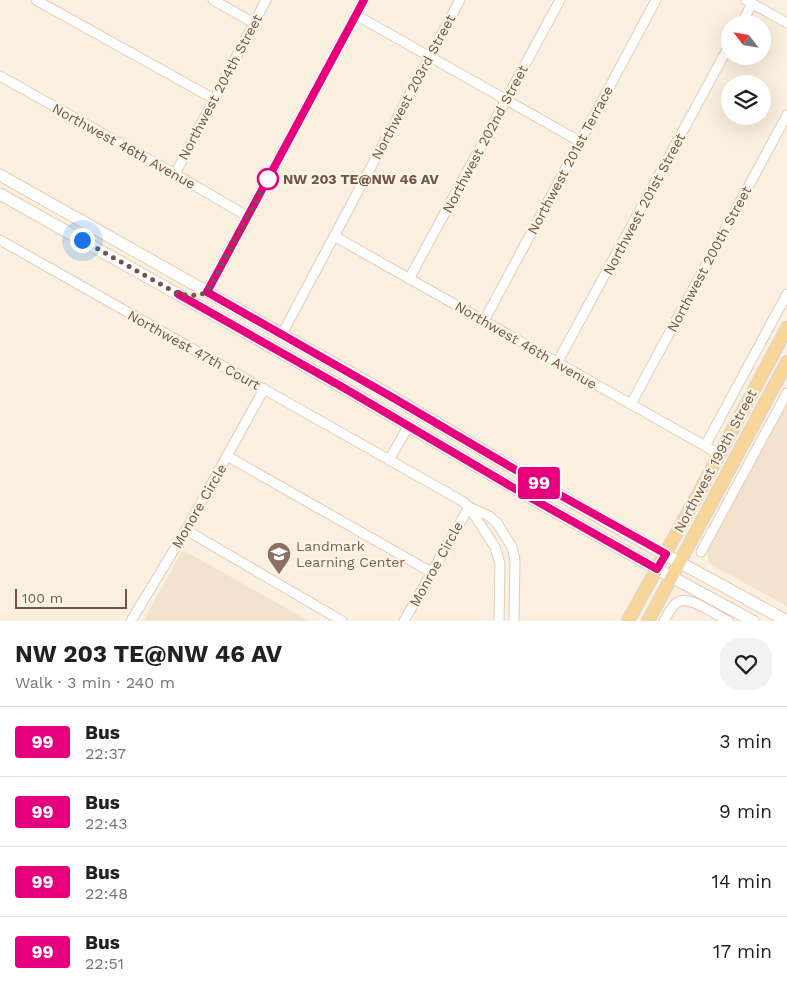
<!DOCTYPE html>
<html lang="en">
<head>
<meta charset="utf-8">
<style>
	:root { --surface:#fff; --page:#f2f2f2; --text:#202124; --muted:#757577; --line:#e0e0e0 }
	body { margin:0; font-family:"Work Sans",sans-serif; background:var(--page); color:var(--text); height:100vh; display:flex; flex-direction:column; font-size:19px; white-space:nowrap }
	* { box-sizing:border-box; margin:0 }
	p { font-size:16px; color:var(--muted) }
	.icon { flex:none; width:28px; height:28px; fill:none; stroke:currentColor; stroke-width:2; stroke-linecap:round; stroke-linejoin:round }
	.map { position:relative; height:621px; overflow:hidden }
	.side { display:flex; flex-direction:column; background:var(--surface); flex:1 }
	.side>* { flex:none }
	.badge { padding:0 10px; border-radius:4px; font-size:18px; line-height:32px }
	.needle { width:32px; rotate:301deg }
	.controls { position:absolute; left:721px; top:15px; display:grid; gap:10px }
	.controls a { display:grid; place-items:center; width:50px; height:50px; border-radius:50%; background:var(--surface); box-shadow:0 5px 20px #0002; font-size:25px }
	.scale { position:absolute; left:15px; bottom:12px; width:112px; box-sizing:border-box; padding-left:5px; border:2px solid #705648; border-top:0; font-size:14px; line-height:18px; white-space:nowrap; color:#705648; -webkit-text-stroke:4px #fef4e4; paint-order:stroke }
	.you { position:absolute; width:25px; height:25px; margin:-12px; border:4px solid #fff; border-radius:50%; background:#1a73e8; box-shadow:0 0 0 8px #1a73e833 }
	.map>.badge { position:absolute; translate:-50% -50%; box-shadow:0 0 0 2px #fff }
	.round { display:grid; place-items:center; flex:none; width:52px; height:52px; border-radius:20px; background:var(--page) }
	.overview { display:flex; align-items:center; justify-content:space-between; height:85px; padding:0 15px }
	h1 { font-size:24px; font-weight:700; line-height:38px }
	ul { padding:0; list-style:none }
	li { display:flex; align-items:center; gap:15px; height:70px; padding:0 15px; border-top:1px solid var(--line) }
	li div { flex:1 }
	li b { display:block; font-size:19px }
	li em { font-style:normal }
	li .badge { min-width:55px; font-weight:700; text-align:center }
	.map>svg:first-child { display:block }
	.residential { fill:#f2e2ce }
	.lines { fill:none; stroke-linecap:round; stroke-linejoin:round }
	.street-casing { stroke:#deccbc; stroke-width:11 }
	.secondary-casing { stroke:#e3cdba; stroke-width:13 }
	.primary-casing { stroke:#dad3cf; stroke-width:14 }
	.street { stroke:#fff; stroke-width:9 }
	.secondary { stroke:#fff; stroke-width:11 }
	.primary { stroke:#f8d599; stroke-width:12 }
	.line-casing { stroke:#fff; stroke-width:11 }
	.line { stroke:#e6007e; stroke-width:8 }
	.walk { stroke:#705648; stroke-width:5; stroke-dasharray:0 9 }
	.stop-dot { fill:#fff; stroke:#e6007e; stroke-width:2.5 }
	.labels { text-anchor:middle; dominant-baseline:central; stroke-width:4.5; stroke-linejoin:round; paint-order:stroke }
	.street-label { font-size:14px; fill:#705648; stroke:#fef4e4 }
	.stop-label { font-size:14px; font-weight:bold; fill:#705648; stroke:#fef4e4; text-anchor:start }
	.education-label { font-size:14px; fill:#785e54; stroke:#fef4e4; text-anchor:start }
</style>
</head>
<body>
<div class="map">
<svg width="787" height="621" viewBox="0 0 787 621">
	<rect width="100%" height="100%" fill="#fbf0df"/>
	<g class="residential">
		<path d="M787 403V606L710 564 708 560V550Z"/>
		<path d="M183 550 309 621H143Z"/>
	</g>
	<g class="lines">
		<defs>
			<g id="street">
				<path d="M36 0 214 99"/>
				<path d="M213 0 254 23"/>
				<path d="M746 0 787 23"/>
				<path d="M356 15 579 141"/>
				<path d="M741 24 752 4"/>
				<path d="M0 76 175 174 247 216"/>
				<path d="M175 174 266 0"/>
				<path d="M334 236 719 454"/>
				<path d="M0 240 462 501 469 507 495 547 500 564 499 621"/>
				<path d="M409 279 560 0"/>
				<path d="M207 292 364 0"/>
				<path d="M484 321 656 0"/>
				<path d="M282 334 460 0"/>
				<path d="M557 363 730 44"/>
				<path d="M631 404 787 115"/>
				<path d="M705 446 787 294"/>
				<path d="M227 456 431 572"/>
				<path d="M389 460 409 425"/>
				<path d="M469 507 489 516 497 523 512 547 515 560 514 621"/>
				<path d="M186 530 342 621"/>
				<path d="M701 552 787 393"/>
				<path d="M131 621 186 530 264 389"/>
				<path d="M404 621 469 507"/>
				<path d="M664 621C668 614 671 606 678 602 689 595 716 615 728 621"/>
			</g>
			<g id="secondary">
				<path d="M0 175 376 387 533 480 646 544 787 621"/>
				<path d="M0 194 344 388 536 501 657 569 753 621"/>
			</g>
			<g id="primary">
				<path d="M628 621 696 498 787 328"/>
				<path d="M648 621 787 362"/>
			</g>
		</defs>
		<use href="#street" class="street-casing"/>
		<use href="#secondary" class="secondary-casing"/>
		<use href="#primary" class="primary-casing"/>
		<use href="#street" class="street"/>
		<use href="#secondary" class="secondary"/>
		<use href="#primary" class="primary"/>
	</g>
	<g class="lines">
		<defs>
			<path id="line" d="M178 294 344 388 524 494 657 569 666 554 533 480 390 396 207 292 364 0"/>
		</defs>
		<use href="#line" class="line-casing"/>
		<use href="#line" class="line"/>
		<path class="walk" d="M82 240 178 294C188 295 197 297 207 292L268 179"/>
	</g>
	<defs>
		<symbol id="school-pin" viewBox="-11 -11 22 30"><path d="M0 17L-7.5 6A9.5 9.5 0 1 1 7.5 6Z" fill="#8d6e63" stroke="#fef4e4"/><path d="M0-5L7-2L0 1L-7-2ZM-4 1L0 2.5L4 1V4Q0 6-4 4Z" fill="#fff"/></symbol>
	</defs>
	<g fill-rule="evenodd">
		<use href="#school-pin" x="265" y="540" width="28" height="38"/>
	</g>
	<circle class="stop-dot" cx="268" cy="179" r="10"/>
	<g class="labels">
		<g class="street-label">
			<text transform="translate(220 87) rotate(-62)">Northwest 204th Street</text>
			<text transform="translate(413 87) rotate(-62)">Northwest 203rd Street</text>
			<text transform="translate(485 139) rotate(-62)">Northwest 202nd Street</text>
			<text transform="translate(124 146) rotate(29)">Northwest 46th Avenue</text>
			<text transform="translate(570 160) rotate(-62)">Northwest 201st Terrace</text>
			<text transform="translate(644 204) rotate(-62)">Northwest 201st Street</text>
			<text transform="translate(709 259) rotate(-62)">Northwest 200th Street</text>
			<text transform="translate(526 345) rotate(30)">Northwest 46th Avenue</text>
			<text transform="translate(194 350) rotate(29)">Northwest 47th Court</text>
			<text transform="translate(715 461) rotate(-62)">Northwest 199th Street</text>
			<text transform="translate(199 506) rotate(-60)">Monore Circle</text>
			<text transform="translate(436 564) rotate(-61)">Monroe Circle</text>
		</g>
		<g class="stop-label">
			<text x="283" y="179">NW 203 TE@NW 46 AV</text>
		</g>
		<g class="education-label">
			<text x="296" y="546">Landmark<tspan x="296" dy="16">Learning Center</tspan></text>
		</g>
	</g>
</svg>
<div class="controls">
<a><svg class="needle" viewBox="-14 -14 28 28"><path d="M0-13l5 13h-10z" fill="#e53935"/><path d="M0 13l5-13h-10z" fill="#757577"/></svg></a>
<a><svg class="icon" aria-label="layers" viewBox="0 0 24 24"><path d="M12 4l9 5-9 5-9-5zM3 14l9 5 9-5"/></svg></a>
</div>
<div class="scale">100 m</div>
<div class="you" style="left:82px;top:240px"></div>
<b class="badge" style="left:539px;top:483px;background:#e6007e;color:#fff">99</b>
</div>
<section class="side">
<div class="overview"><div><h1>NW 203 TE@NW 46 AV</h1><p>Walk · 3 min · 240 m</p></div><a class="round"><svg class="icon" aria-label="heart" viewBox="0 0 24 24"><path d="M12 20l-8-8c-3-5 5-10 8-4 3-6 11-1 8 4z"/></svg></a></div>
<ul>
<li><span class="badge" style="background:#e6007e;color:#fff">99</span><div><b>Bus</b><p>22:37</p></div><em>3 min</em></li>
<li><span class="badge" style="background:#e6007e;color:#fff">99</span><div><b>Bus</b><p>22:43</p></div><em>9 min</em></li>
<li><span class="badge" style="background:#e6007e;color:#fff">99</span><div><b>Bus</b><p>22:48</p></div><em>14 min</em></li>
<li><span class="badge" style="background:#e6007e;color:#fff">99</span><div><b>Bus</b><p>22:51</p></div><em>17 min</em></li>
</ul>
</section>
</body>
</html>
